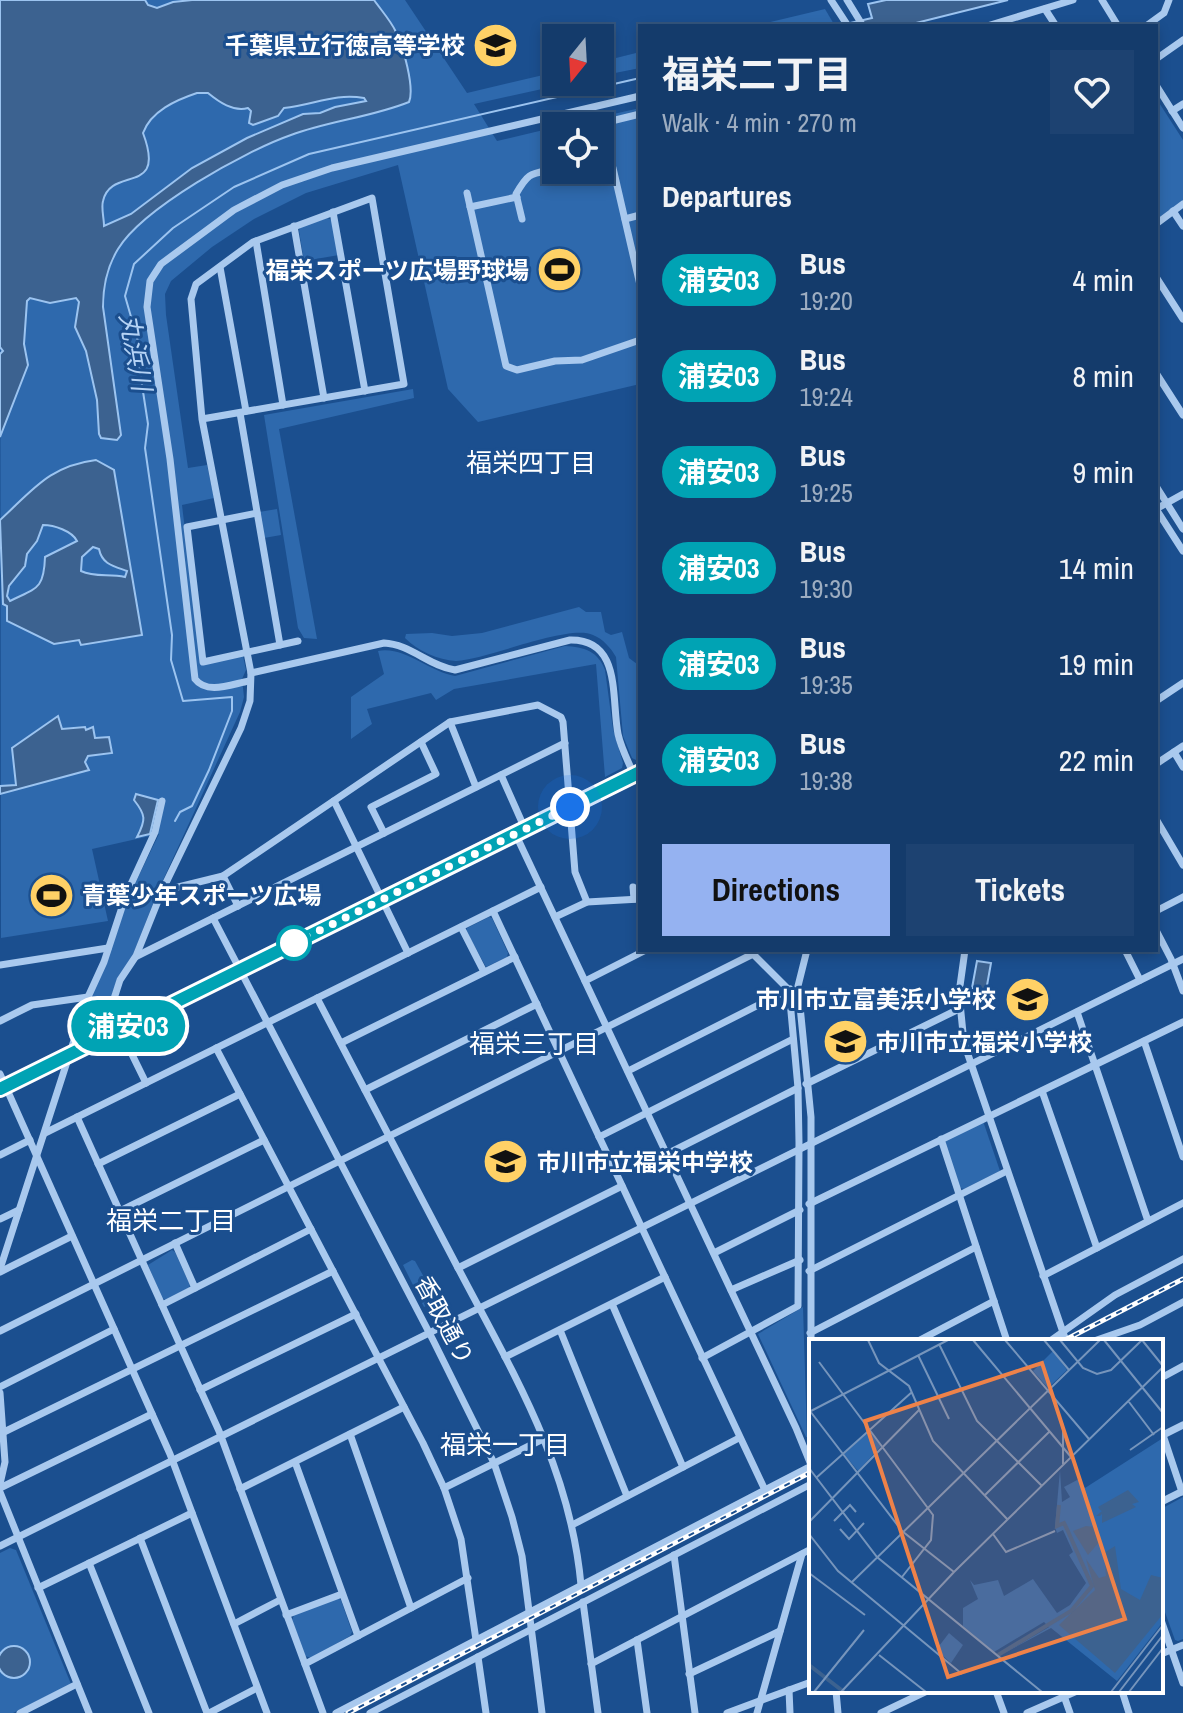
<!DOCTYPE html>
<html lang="en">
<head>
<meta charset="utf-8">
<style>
	:root { --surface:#143b6b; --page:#1d4271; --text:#f1f3f6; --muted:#9dadc1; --line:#33557e; --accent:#95b2f1 }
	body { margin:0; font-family:"Archivo Narrow","Noto Sans JP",sans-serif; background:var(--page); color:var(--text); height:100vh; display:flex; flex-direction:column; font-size:30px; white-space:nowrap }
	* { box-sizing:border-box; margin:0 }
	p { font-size:26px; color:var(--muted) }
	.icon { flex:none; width:44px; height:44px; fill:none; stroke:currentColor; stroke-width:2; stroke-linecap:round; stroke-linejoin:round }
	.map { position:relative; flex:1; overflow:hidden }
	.sheet { position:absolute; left:638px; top:24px; width:520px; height:928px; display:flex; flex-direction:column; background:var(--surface); border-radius:0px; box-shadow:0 4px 12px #0003,0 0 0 2px var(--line) }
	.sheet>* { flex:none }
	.badge { padding:0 16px; border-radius:26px; font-size:28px; line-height:52px }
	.needle { width:52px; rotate:198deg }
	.buttons { position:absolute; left:542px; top:24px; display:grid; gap:16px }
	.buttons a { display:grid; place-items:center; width:72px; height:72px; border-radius:0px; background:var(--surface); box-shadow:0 4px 12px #0003,0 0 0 2px var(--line); font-size:40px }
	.you { position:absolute; width:40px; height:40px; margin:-20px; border:6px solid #fff; border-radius:50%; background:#1a73e8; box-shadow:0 0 0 12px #1a73e833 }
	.map>.badge { position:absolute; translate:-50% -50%; box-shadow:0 0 0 4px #fff }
	h2 { padding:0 24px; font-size:30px; line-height:72px }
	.round { display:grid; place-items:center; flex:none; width:84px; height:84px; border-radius:0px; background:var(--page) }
	.head { display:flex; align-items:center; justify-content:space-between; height:136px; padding:0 24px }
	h1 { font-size:38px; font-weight:700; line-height:60px }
	.cta { display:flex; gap:16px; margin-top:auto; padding:16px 24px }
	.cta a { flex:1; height:92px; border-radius:0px; background:var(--accent); color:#111; font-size:32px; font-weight:700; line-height:92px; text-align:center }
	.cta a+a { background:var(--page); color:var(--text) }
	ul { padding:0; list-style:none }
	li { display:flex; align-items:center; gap:24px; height:96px; padding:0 24px }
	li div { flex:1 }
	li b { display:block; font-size:30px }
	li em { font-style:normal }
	li .badge { min-width:88px; font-weight:700; text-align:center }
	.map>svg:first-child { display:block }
	.green { fill:#2e69ad }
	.water { fill:#3c6290; stroke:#9cc4f0; stroke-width:2; fill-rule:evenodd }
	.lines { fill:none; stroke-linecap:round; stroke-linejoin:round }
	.stream { stroke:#9cc4f0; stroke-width:2 }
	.minor { stroke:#a9c9ee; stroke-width:7 }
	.rail-casing { stroke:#fff; stroke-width:5 }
	.rail { stroke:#1b4f8f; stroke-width:2; stroke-dasharray:6; stroke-linecap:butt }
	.line-casing { stroke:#fff; stroke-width:18 }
	.line { stroke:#00a3b4; stroke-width:12 }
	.walk { stroke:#fff; stroke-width:8; stroke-dasharray:0 14.4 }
	.stop-dot { fill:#fff; stroke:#00a3b4; stroke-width:4 }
	.labels { text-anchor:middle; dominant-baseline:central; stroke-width:6; stroke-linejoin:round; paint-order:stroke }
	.poi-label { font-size:24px; font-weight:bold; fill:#fff; stroke:#1b4f8f; text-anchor:end }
	.street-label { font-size:24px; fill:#fff; stroke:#1b4f8f }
	.water-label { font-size:26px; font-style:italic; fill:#b5d3f5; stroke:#1b4f8f }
	.neighbourhood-label { font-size:26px; fill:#fff; stroke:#1b4f8f }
	.inset-river { fill:none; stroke:#3c6290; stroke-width:4 }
	.inset-road { fill:none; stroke:#7695bc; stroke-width:2 }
	.view { fill:#ee8249; fill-opacity:0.15; stroke:#ee8249; stroke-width:4 }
	.inset-edge { fill:none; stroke:#fff; stroke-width:4 }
</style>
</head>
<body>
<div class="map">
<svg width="1183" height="1713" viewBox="0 0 1183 1713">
	<rect width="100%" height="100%" fill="#1b4f8f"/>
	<g class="green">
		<path d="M0 0H405L467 93 556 72V82H574L474 104 497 141 556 127V170H600V126H561L640 108V384L478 422 448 389 398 165 306 193 254 219 212 247 171 281 165 294 166 315 188 468 207 465 214 498 182 505 201 664 243 656 246 670 242 679 244 697 240 712 158 891 132 957 117 979 102 1028 81 1038 95 985 129 896 159 834 92 849 108 921 1 938Z"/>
		<path d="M825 9 835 26H754Z"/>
		<path d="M640 52V68L600 76V62Z"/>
		<path d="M1156 98 1183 140V200L1156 220Z"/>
		<path d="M327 218 332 220 339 255 304 261 299 231 300 227Z"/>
		<path d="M413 389 414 398 279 429 317 639 304 638 298 628 264 415Z"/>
		<path d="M277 509 281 535 264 538 259 512Z"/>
		<path d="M579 607 586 612H601L605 632 611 635 622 632 629 658 637 664 640 677V760L638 761 632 758 623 736 616 657C611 648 603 639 593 635 568 624 489 659 456 661 438 660 418 651 405 638L406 634 432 633 452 636 482 633Z"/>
		<path d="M565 646C584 647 598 651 605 670L613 729 623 763 622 768 605 777 596 664 454 689 436 700 431 693 367 709 372 724 351 739V697L384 674 378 651C405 646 429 672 455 676Z"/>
		<path d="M489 917 492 918 508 953 507 957 486 967 466 931 467 928Z"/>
		<path d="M983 1121 1000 1171 964 1189 960 1188 945 1143 947 1139Z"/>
		<path d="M172 1250 175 1252 190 1285 189 1288 166 1300 162 1298 148 1265Z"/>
		<path d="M412 1260 415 1261 425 1279 428 1278 439 1299 424 1307 403 1265Z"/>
		<path d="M803 1307 807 1437H806L758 1334Z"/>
		<path d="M1183 1497V1639L1178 1641 1175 1640 1161 1601V1509Z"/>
		<path d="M10 1548 16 1550 71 1684 13 1713H0V1553Z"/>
		<path d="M337 1598 341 1600 352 1632 350 1636 311 1658 305 1656 292 1620 294 1615Z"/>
	</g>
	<g class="water">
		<path d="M0 0H145L148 5 157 8 173 2 192 0H374C381 10 391 21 396 32 403 46 415 88 409 102 372 117 329 121 291 135 245 151 143 208 118 249 107 267 103 286 103 307L121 435 117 440 101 438 99 434 97 400 86 351 75 327 79 302 76 298 50 303 30 298 27 301 24 344 28 365 0 437V354L3 351 0 347ZM197 93H208C219 102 233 112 248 108L251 111 249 123 253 125 278 116 284 108C314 105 334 93 364 98L366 101 335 107 320 113 303 114 247 138 192 168 131 214 104 226C104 218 101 208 103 201 111 165 167 197 143 133 151 111 176 100 197 93Z"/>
		<path d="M886 0H1008L904 26H837L872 18 868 4Z"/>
		<path d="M96 460 114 470 142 635 81 645 79 640 54 644 7 621V606L3 604 0 520C33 490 49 466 96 460ZM43 525C54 525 72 531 77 541L45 557C44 590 36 588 10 601L7 596 9 586 25 566 27 554 37 541ZM93 547 99 549C102 564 113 566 127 571L125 577C110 573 95 578 81 571L82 557Z"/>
		<path d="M58 716 62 729 85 727 86 730 93 727 95 738 109 737 112 753 88 756 85 762 89 770 0 794V786L16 785 12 748Z"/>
		<path d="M136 794 158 800 150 834 137 837C146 820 146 815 134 800Z"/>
		<path d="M977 961 991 963 986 991 972 988Z"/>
		<circle cx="14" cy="1662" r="16"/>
	</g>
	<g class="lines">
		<path class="stream" d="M175 821 180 812 192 806 209 770 232 711V697L183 701 171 660 172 635 145 448 148 424 138 359V341L125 296 134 264 173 228 234 187 309 154 640 78"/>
		<g class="minor">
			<path d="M831 0 848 26"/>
			<path d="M847 0 863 26"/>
			<path d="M1102 0 1118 26"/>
			<path d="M1045 9 1056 26"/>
			<path d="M987 26 1073 0"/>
			<path d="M1146 26 1164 13 1169 0"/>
			<path d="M1156 59 1183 40"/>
			<path d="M1156 85 1183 128"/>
			<path d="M1172 111 1183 104"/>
			<path d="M591 126 640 114"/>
			<path d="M600 161 606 162 613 168 640 285"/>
			<path d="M467 193 506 366 517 370 555 361 582 360 640 340"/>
			<path d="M470 207 517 197"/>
			<path d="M1173 211 1183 226"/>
			<path d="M333 212 365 391"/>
			<path d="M522 219 516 194C529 171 531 174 556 169"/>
			<path d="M625 219 640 215"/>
			<path d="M1156 224 1183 204"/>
			<path d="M294 226 324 398"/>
			<path d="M256 241 283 405"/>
			<path d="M220 267 246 411"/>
			<path d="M1156 277 1183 319"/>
			<path d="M1156 373 1183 415"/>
			<path d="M240 413 280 645"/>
			<path d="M1156 486 1183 529"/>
			<path d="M1156 509 1183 551"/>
			<path d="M1156 509 1183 494"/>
			<path d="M257 513 187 527 203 662 298 641"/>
			<path d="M251 673 384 643C410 644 429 666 455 670L570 640C622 639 611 698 618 734 621 748 628 761 634 775"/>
			<path d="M249 681C232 684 207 695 195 679L170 459 147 307 150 281 161 264 234 210 282 185 332 168 640 96"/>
			<path d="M1156 701 1183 683"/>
			<path d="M450 722 476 787"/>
			<path d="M1174 752 1183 767"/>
			<path d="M1156 764 1183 746"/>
			<path d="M501 775 525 829"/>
			<path d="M334 801 408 953"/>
			<path d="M1156 819 1183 865"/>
			<path d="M384 833 371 807 436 774 421 742"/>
			<path d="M515 833 796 1428 811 1465"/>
			<path d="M223 876 238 906"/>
			<path d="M633 887 634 899"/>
			<path d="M162 891 223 876 450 722 538 705 561 717 563 722 575 872 587 902"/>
			<path d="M493 911 765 1490"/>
			<path d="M1156 911 1183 897"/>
			<path d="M555 917 587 902 640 899"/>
			<path d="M213 918 433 1340 494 1463 512 1517 522 1556 542 1713"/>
			<path d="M461 927 484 972"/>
			<path d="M1156 930 1171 959 1183 991"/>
			<path d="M807 950 798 986 811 1117V1405"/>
			<path d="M965 950 959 993 964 1043 1066 1341"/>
			<path d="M1125 950 1140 980"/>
			<path d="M137 956 565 743"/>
			<path d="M0 965 108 948"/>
			<path d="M585 981 646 950"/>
			<path d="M317 998C364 1088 410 1177 457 1266 512 1371 570 1465 581 1585"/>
			<path d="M1077 1012 1148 1221"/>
			<path d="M0 1021 32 1005 88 997"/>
			<path d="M120 1030 146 1083"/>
			<path d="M101 1039 120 980 136 956 162 891 241 728 250 701 251 673 202 419 191 299 196 284 253 242 372 198 404 384 202 419"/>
			<path d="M1144 1041 1183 1157"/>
			<path d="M341 1043 515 957"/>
			<path d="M216 1048 423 1443 444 1488 461 1539 476 1640"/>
			<path d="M628 1071 790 989"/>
			<path d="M0 1074 170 1454 267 1713"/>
			<path d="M806 1084 959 1009"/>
			<path d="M0 1089 640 772"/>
			<path d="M365 1090 537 1004"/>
			<path d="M1042 1091 1097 1248"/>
			<path d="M77 1117 219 1431 323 1713"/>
			<path d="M45 1133 541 887"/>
			<path d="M599 1137 793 1039"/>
			<path d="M941 1139 1007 1341"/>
			<path d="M667 1154 798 1088"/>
			<path d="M0 1155 30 1140"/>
			<path d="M98 1164 240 1094"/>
			<path d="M809 1204 1183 1022"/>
			<path d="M120 1211 264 1140"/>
			<path d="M0 1219 19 1210"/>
			<path d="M175 1243 195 1288"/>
			<path d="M714 1253 800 1210"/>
			<path d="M458 1268 622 1186"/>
			<path d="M0 1269 88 997 104 962 126 895 155 832 162 801"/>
			<path d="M809 1271 1007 1171"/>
			<path d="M0 1272 72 1236"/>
			<path d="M1043 1276 1183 1203"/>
			<path d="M731 1290 800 1260"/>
			<path d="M612 1304 683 1467"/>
			<path d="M162 1305 311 1229"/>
			<path d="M560 1330 627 1496"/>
			<path d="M0 1331 753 954"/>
			<path d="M810 1333 976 1247"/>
			<path d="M918 1341 994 1301"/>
			<path d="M1050 1341 1115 1295 1183 1259"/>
			<path d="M1094 1341 1140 1325 1183 1302"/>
			<path d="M505 1357 665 1277"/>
			<path d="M702 1358 798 1306 799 1143 798 1088 789 990 749 950"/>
			<path d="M1161 1378 1183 1366"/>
			<path d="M0 1387 114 1329"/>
			<path d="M200 1390 356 1314"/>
			<path d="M0 1393 5 1462 0 1484"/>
			<path d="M1161 1429 1182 1492"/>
			<path d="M4 1432 333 1271"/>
			<path d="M350 1434 411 1608"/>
			<path d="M1163 1435 1183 1425"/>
			<path d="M295 1462 358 1636"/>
			<path d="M0 1488 152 1414"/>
			<path d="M444 1488 545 1438"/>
			<path d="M240 1489 404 1407"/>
			<path d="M0 1492 89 1713"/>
			<path d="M1161 1502 1183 1491"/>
			<path d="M572 1525 739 1438"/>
			<path d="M140 1538 207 1713"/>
			<path d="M0 1546 1183 959"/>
			<path d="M674 1555 695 1713"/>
			<path d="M89 1563 149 1713"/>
			<path d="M38 1588 192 1513"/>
			<path d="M583 1602 598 1713"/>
			<path d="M286 1615 342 1594"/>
			<path d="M1161 1620 1183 1683"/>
			<path d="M234 1624 280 1600"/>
			<path d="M637 1640 647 1713"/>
			<path d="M1161 1654 1183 1645"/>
			<path d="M478 1657 486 1713"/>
			<path d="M305 1664 468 1578"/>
			<path d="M591 1664 811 1549"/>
			<path d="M689 1674 780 1631"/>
			<path d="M789 1690 790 1713"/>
			<path d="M836 1691 838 1713"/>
			<path d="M996 1691 1004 1713"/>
			<path d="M1122 1691 1129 1713"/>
			<path d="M1064 1696 1070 1713"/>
			<path d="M20 1713 77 1684"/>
			<path d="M209 1713 257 1688"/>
			<path d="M336 1713 811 1466"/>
			<path d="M370 1713 811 1484"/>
			<path d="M727 1713 811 1682"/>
			<path d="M757 1713 802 1554"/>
			<path d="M881 1713 927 1691"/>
			<path d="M1027 1713 1077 1691"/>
		</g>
		<defs>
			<g id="rail">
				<path d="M1063 1341 1183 1279"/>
				<path d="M348 1713 811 1472"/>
			</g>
		</defs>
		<use href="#rail" class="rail-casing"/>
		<use href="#rail" class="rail"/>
	</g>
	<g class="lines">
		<defs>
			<path id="line" d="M0 1089 640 772"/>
		</defs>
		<use href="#line" class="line-casing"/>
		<use href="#line" class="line"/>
		<path class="walk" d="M294 943 570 807"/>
	</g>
	<defs>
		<symbol id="school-disc" viewBox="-11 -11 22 22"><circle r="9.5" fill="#ffd166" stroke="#1b4f8f"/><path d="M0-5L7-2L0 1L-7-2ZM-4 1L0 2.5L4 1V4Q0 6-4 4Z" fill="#111"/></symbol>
		<symbol id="stadium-disc" viewBox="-11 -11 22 22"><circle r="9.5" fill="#ffd166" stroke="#1b4f8f"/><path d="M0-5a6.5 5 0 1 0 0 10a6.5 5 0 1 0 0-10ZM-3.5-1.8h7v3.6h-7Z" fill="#111"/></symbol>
	</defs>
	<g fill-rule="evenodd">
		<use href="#school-disc" x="470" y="20" width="51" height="51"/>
		<use href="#stadium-disc" x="534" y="244" width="51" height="51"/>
		<use href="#stadium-disc" x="26" y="870" width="51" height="51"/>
		<use href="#school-disc" x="1002" y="974" width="51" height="51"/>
		<use href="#school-disc" x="820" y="1016" width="51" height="51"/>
		<use href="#school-disc" x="480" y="1136" width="51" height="51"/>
	</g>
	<circle class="stop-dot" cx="294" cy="943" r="16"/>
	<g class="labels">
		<g class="poi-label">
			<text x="465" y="45">千葉県立行徳高等学校</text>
			<text x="529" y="270">福栄スポーツ広場野球場</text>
			<text x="82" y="895" text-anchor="start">青葉少年スポーツ広場</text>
			<text x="996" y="999">市川市立富美浜小学校</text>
			<text x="876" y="1042" text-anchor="start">市川市立福栄小学校</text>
			<text x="537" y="1162" text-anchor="start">市川市立福栄中学校</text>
		</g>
		<g class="street-label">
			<text transform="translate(445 1320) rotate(62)">香取通り</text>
		</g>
		<g class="water-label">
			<text transform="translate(136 352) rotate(80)">丸浜川</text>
		</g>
		<g class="neighbourhood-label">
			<text x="531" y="462">福栄四丁目</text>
			<text x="534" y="1043">福栄三丁目</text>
			<text x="171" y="1220">福栄二丁目</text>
			<text x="505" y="1444">福栄一丁目</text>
		</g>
	</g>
	<g transform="translate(809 1339)">
		<rect width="354" height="354" fill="#1b4f8f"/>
		<path d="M244 12 258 31 239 49 224 32ZM60 92 72 107 49 132 35 115ZM354 99V283L308 342 242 289 190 317 240 288 235 283 185 313 154 287V269L169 260 161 241 165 246 189 241 195 257 224 240 248 274 261 266 277 244 260 216 264 213 254 191 248 194 246 188 251 131 253 163 261 158 255 148 270 140 276 149ZM140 294 154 306 142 324 127 311Z" fill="#2e69ad"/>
		<path d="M319 151 330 163 323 165 327 168 293 184V175L291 177H287L293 172 291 171 289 168ZM277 187 285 188 291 202 279 216 264 192ZM306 207 312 250 331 261 342 236 354 239V275L306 334 250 286 286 251 277 220 290 239 297 237 295 214Z" fill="#3c6290"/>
		<path class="inset-river" d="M189 316 262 272 283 247 258 190 255 184 248 187 250 166M0 326 35 353"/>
		<path class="inset-road" d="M59 1 70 24 100 47 124 102 199 181M164 1 262 118M196 1 280 100M235 1 260 31M251 1 274 29 288 35 302 31 333 1M295 1 354 74M333 1 354 27M130 5 168 82 233 147M109 16 140 80M10 23 124 176 122 201 93 238M244 60 254 87V125M320 63 345 96M1 72 93 192 145 233M0 73 139 1M321 111 354 88M0 129 68 218 233 353M7 139 103 53M176 156 240 93M25 182 41 166 47 173M0 183 110 71M31 190 40 200 55 184M0 195 29 232 153 335M184 195 197 213 246 192M0 234 56 276M43 243 291 1M70 316 117 353M5 353 55 291M32 353 145 233 354 28M302 353 354 286M310 353 354 296M320 353 354 309"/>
		<path class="view" d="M233 24 316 280 139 338 56 82Z"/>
		<rect width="354" height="354" class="inset-edge"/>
	</g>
</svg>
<div class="buttons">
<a><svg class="needle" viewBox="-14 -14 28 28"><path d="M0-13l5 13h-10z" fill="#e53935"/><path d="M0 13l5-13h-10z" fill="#9dadc1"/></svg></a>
<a><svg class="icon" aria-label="locate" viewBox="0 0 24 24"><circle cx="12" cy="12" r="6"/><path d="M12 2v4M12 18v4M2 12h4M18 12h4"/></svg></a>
</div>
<div class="you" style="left:570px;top:807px"></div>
<b class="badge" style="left:128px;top:1026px;background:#00a3b4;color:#fff">浦安03</b>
<section class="sheet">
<div class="head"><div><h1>福栄二丁目</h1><p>Walk · 4 min · 270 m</p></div><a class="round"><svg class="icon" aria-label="heart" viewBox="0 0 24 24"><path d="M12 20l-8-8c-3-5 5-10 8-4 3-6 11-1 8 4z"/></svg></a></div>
<h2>Departures</h2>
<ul>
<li><span class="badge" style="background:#00a3b4;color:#fff">浦安03</span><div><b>Bus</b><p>19:20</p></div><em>4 min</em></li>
<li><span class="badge" style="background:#00a3b4;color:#fff">浦安03</span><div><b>Bus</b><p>19:24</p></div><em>8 min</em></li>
<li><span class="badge" style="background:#00a3b4;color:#fff">浦安03</span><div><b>Bus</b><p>19:25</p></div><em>9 min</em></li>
<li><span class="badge" style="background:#00a3b4;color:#fff">浦安03</span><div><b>Bus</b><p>19:30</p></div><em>14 min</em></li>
<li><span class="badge" style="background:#00a3b4;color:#fff">浦安03</span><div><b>Bus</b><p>19:35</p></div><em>19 min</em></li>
<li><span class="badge" style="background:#00a3b4;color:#fff">浦安03</span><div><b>Bus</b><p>19:38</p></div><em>22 min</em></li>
</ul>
<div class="cta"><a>Directions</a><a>Tickets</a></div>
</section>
</div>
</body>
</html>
